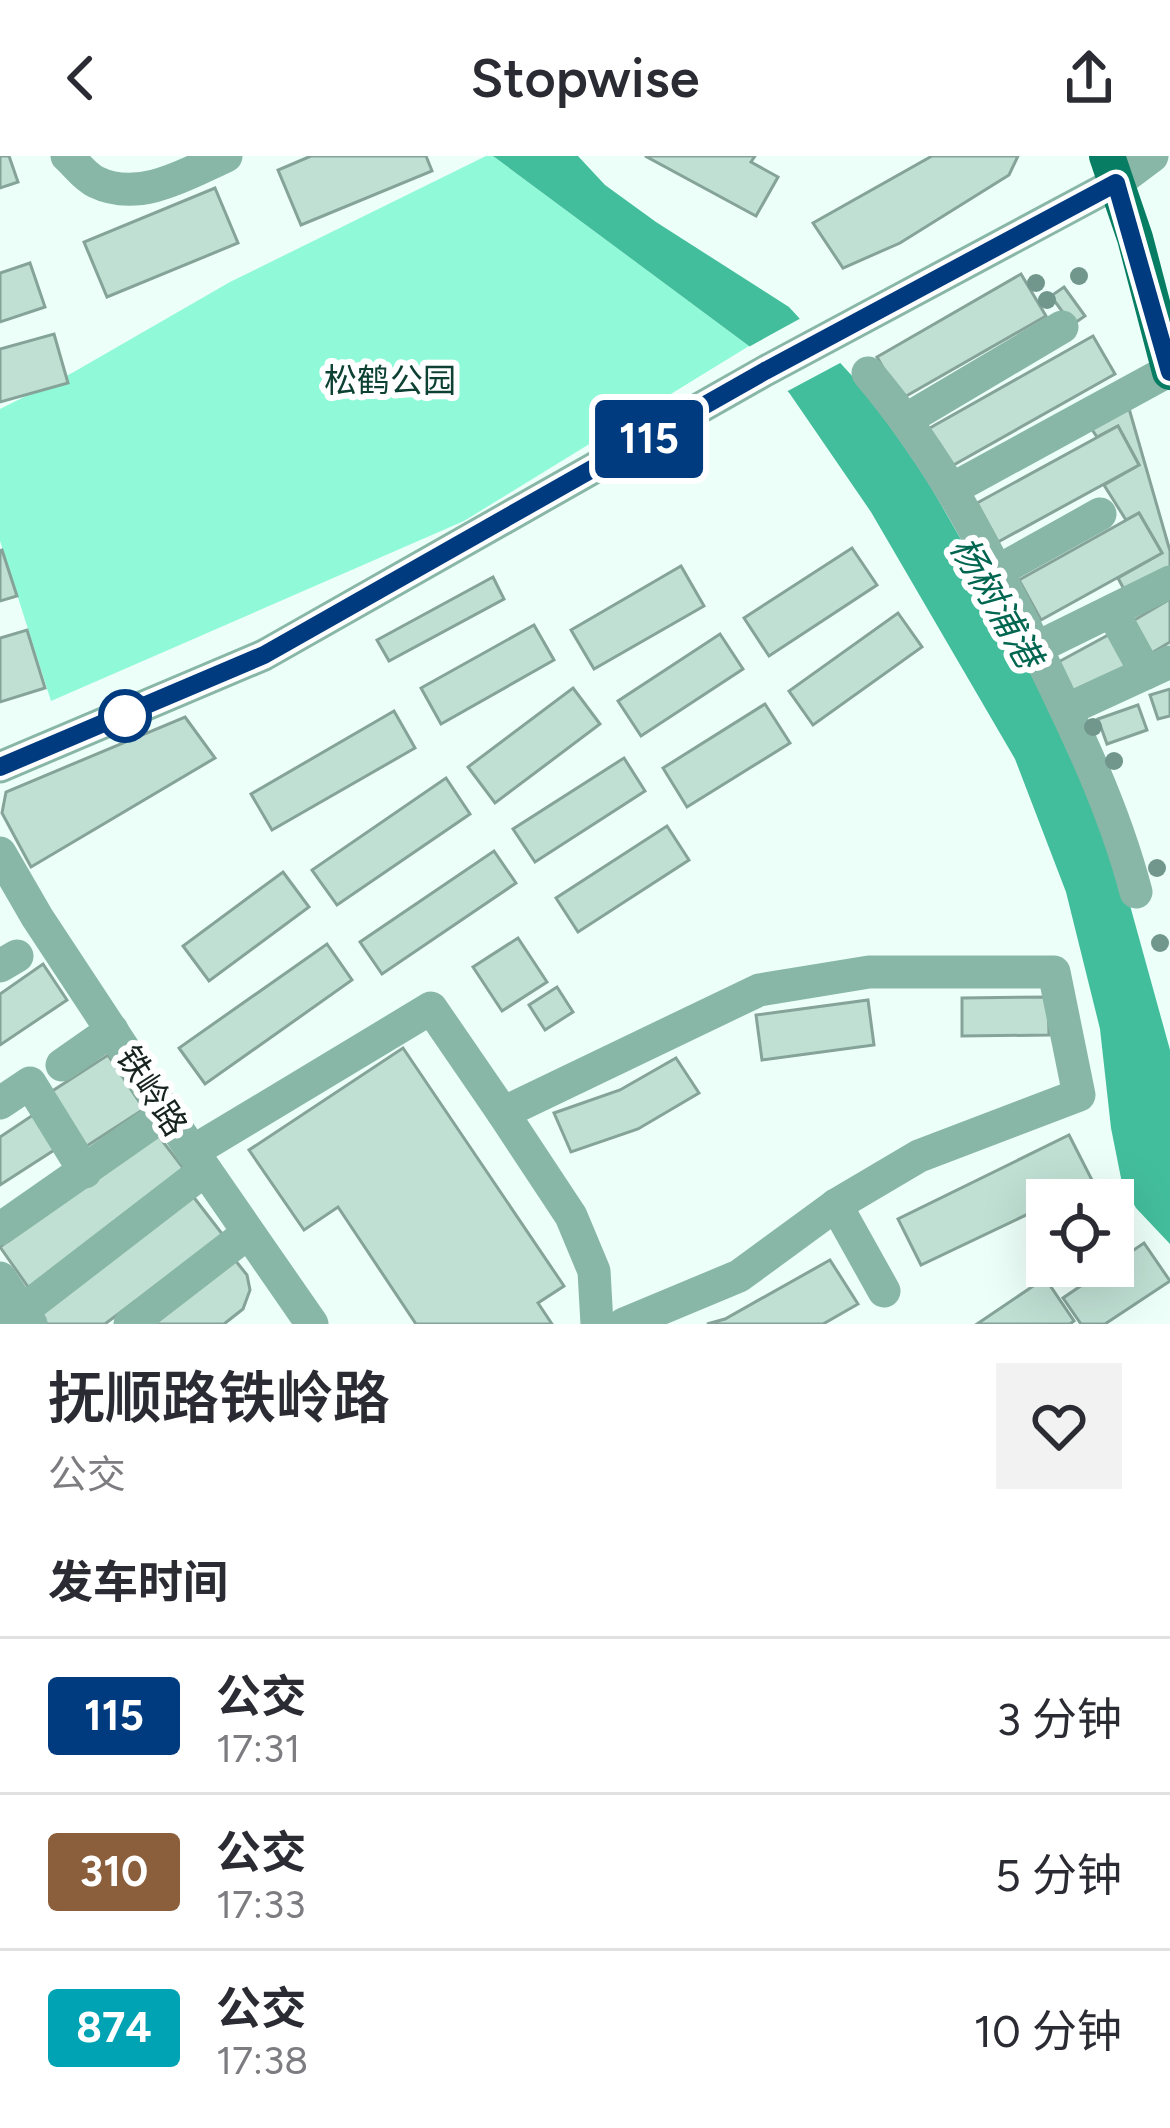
<!DOCTYPE html>
<html lang="zh">
<head>
<meta charset="utf-8">
<style>
	:root { --surface:#fff; --page:#f2f2f3; --text:#2b2b33; --muted:#7c7c81; --line:#e1e1e2 }
	body { margin:0; font-family:Figtree,"Noto Sans SC",sans-serif; background:var(--page); color:var(--text); height:100vh; display:flex; flex-direction:column; font-size:45px; white-space:nowrap }
	* { box-sizing:border-box; margin:0 }
	p { font-size:39px; color:var(--muted) }
	.icon { flex:none; width:66px; height:66px; fill:none; stroke:currentColor; stroke-width:2; stroke-linecap:round; stroke-linejoin:round }
	.map { position:relative; height:1168px; overflow:hidden }
	.sheet { display:flex; flex-direction:column; background:var(--surface); flex:1 }
	.sheet>* { flex:none }
	.badge { padding:0 24px; border-radius:9px; font-size:42px; line-height:78px }
	.fabs { position:absolute; left:1026px; top:1023px; display:grid; gap:24px }
	.fabs a { display:grid; place-items:center; width:108px; height:108px; border-radius:0px; background:var(--surface); box-shadow:0 12px 48px #0002; font-size:60px }
	.map>.badge { position:absolute; translate:-50% -50%; box-shadow:0 0 0 6px #fff }
	h2 { padding:0 48px; font-size:45px; line-height:108px }
	.round { display:grid; place-items:center; flex:none; width:126px; height:126px; border-radius:0px; background:var(--page) }
	.head { display:flex; align-items:center; justify-content:space-between; height:204px; padding:0 48px }
	h1 { font-size:57px; font-weight:600; line-height:90px }
	ul { padding:0; list-style:none }
	li { display:flex; align-items:center; gap:36px; height:156px; padding:0 48px; border-top:3px solid var(--line) }
	li div { flex:1 }
	li b { display:block; font-size:45px }
	li em { font-style:normal }
	li .badge { min-width:132px; font-weight:700; text-align:center }
	header { display:flex; justify-content:space-between; align-items:center; height:156px; padding:0 48px; background:var(--surface); font-size:54px; font-weight:600 }
	.map>svg:first-child { display:block }
	.green { fill:#90fad8 }
	.water { fill:#43be9c }
	.pier { fill:#ecfff8 }
	.building { fill:#c0e0d4; stroke:#85a399; stroke-width:3 }
	.lines { fill:none; stroke-linecap:round; stroke-linejoin:round }
	.minor { stroke:#89b7a7; stroke-width:33 }
	.major { stroke:#077e63; stroke-width:36 }
	.tree { fill:#71968c }
	.line-casing { stroke:#fff; stroke-width:27 }
	.line { stroke:#003b80; stroke-width:18 }
	.stop-dot { fill:#fff; stroke:#003b80; stroke-width:6 }
	.labels { text-anchor:middle; dominant-baseline:central; stroke-width:12; stroke-linejoin:round; paint-order:stroke }
	.park-label { font-size:33px; fill:#0c4133; stroke:#fff }
	.street-label { font-size:33px; fill:#17231f; stroke:#fff }
	.water-label { font-size:36px; font-style:italic; fill:#006650; stroke:#fff }
</style>
</head>
<body>
<header><svg class="icon" aria-label="back" viewBox="0 0 24 24"><path d="M15 5l-7 7 7 7"/></svg>Stopwise<svg class="icon" aria-label="share" viewBox="0 0 24 24"><path d="M12 15V3M7 8l5-5 5 5M5 13v7h14v-7"/></svg></header>
<div class="map">
<svg width="1170" height="1168" viewBox="0 0 1170 1168">
	<rect width="100%" height="100%" fill="#ecfff8"/>
	<path class="green" d="M486 0H493L749 190 464 365 51 545 0 385V253L72 217 230 126Z"/>
	<path class="water" d="M493 0H578L605 29 656 66 789 151 865 234 927 324 959 380 1059 566 1123 724 1170 894V1088L1136 1052 1122 1027 1111 972 1100 873 1066 736 1015 603 871 356 790 238 749 190Z"/>
	<path class="pier" d="M803 161 842 206 784 237 745 193Z"/>
	<g class="building">
		<path d="M0 0H9L18 26 0 32Z"/>
		<path d="M311 0H426L432 15 301 69 278 14Z"/>
		<path d="M645 0H755L751 6 778 21 756 60Z"/>
		<path d="M932 0H1018L1009 19 900 87 843 112 813 67Z"/>
		<path d="M215 32 238 87 107 141 84 86Z"/>
		<path d="M30 107 45 151 0 166V117Z"/>
		<path d="M1021 118 1046 160 901 243 877 201Z"/>
		<path d="M1064 131 1085 160 1072 169 1051 140Z"/>
		<path d="M54 178 68 227 0 246V193Z"/>
		<path d="M1093 180 1115 218 950 311 928 273Z"/>
		<path d="M1128 249 1170 395V414L1127 439 1118 422 1162 397 1139 357 1126 364 1104 329 1139 309 1118 270 1097 281 1089 269Z"/>
		<path d="M1118 270 1139 309 998 386 977 347Z"/>
		<path d="M1139 357 1162 397 1041 464 1019 424Z"/>
		<path d="M852 392 877 429 769 500 744 462Z"/>
		<path d="M2 394 17 440 0 445V395Z"/>
		<path d="M681 410 704 450 594 513 571 474Z"/>
		<path d="M493 421 504 443 389 505 377 484Z"/>
		<path d="M1170 443V486L1150 498 1131 466Z"/>
		<path d="M898 457 922 491 813 569 789 535Z"/>
		<path d="M534 469 554 504 441 568 421 532Z"/>
		<path d="M27 474 45 532 0 546V482Z"/>
		<path d="M720 478 743 513 641 580 618 545Z"/>
		<path d="M1110 478 1128 512 1069 544 1051 510Z"/>
		<path d="M573 532 600 568 495 647 468 611Z"/>
		<path d="M1170 533V560L1158 563 1150 539Z"/>
		<path d="M765 548 790 587 687 651 663 612Z"/>
		<path d="M1138 549 1147 574 1107 588 1098 563Z"/>
		<path d="M394 555 415 592 272 674 251 638Z"/>
		<path d="M185 561 215 602 31 711 2 657 6 636Z"/>
		<path d="M624 602 645 635 535 706 513 673Z"/>
		<path d="M446 622 470 658 337 749 312 714Z"/>
		<path d="M667 670 689 704 578 776 556 742Z"/>
		<path d="M494 695 516 727 382 818 360 786Z"/>
		<path d="M283 716 309 751 209 825 183 790Z"/>
		<path d="M518 782 547 826 502 855 473 811Z"/>
		<path d="M327 788 352 824 205 928 179 892Z"/>
		<path d="M43 808 67 844 0 889V838Z"/>
		<path d="M557 831 573 856 545 874 529 849Z"/>
		<path d="M1048 841 1049 879 962 880V842Z"/>
		<path d="M868 844 874 889 762 904 756 859Z"/>
		<path d="M403 892 564 1130 538 1147 552 1168H416L338 1051 304 1074 249 994Z"/>
		<path d="M108 899 144 953 79 995 43 941Z"/>
		<path d="M676 902 699 937 638 973 571 996 554 957 620 934Z"/>
		<path d="M39 955 62 989 0 1029V981Z"/>
		<path d="M154 974 187 1017 31 1135 0 1091Z"/>
		<path d="M1069 979 1093 1026 1057 1044H1047V1049L921 1109 898 1063Z"/>
		<path d="M192 1039 223 1079 105 1168H47L38 1156Z"/>
		<path d="M1144 1087 1170 1125 1105 1168H1081L1063 1142Z"/>
		<path d="M235 1104 247 1119 250 1134 243 1153 224 1168H154Z"/>
		<path d="M830 1104 858 1148 823 1168H707L725 1163Z"/>
		<path d="M1045 1122 1074 1165 1070 1168H977Z"/>
	</g>
	<g class="lines">
		<g class="minor">
			<path d="M67 0C76 8 85 21 96 26 139 47 187 18 226 0"/>
			<path d="M868 217C942 304 988 396 1039 498 1077 576 1114 652 1136 736"/>
			<path d="M907 263 1062 171"/>
			<path d="M954 332 1170 214"/>
			<path d="M998 415 1100 358"/>
			<path d="M1112 455 1146 517"/>
			<path d="M1036 492 1170 426"/>
			<path d="M1066 554 1170 506"/>
			<path d="M0 611 264 499 765 215 1116 27 1152 0"/>
			<path d="M0 697 37 761 166 957 312 1168"/>
			<path d="M0 810 17 800"/>
			<path d="M62 909 112 874"/>
			<path d="M0 947 30 927 85 1016"/>
			<path d="M503 957 571 1060 594 1115 597 1168"/>
			<path d="M192 996 431 852 503 957 759 834 869 816H1054L1079 939 919 1000 836 1049 739 1120 624 1168"/>
			<path d="M836 1049 884 1135"/>
			<path d="M0 1073 166 957"/>
			<path d="M0 1122 31 1168"/>
			<path d="M5 1168 205 1014"/>
			<path d="M130 1168 248 1077"/>
		</g>
		<path class="major" d="M1107 0 1135 82 1170 216"/>
	</g>
	<g class="tree">
		<circle cx="1079" cy="120" r="9"/>
		<circle cx="1036" cy="127" r="9"/>
		<circle cx="1047" cy="144" r="9"/>
		<circle cx="1093" cy="571" r="9"/>
		<circle cx="1114" cy="605" r="9"/>
		<circle cx="1157" cy="712" r="9"/>
		<circle cx="1160" cy="787" r="9"/>
	</g>
	<g class="lines">
		<defs>
			<path id="line" d="M0 611 264 499 765 215 1116 27 1170 216"/>
		</defs>
		<use href="#line" class="line-casing"/>
		<use href="#line" class="line"/>
	</g>
	<circle class="stop-dot" cx="125" cy="560" r="24"/>
	<g class="labels">
		<g class="park-label">
			<text x="390" y="224">松鹤公园</text>
		</g>
		<g class="street-label">
			<text transform="translate(152 935) rotate(57)">铁岭路</text>
		</g>
		<g class="water-label">
			<text transform="translate(996 446) rotate(60)">杨树浦港</text>
		</g>
	</g>
</svg>
<div class="fabs">
<a><svg class="icon" aria-label="locate" viewBox="0 0 24 24"><circle cx="12" cy="12" r="6"/><path d="M12 2v4M12 18v4M2 12h4M18 12h4"/></svg></a>
</div>
<b class="badge" style="left:649px;top:283px;background:#003b80;color:#fff">115</b>
</div>
<section class="sheet">
<div class="head"><div><h1>抚顺路铁岭路</h1><p>公交</p></div><a class="round"><svg class="icon" aria-label="heart" viewBox="0 0 24 24"><path d="M12 20l-8-8c-3-5 5-10 8-4 3-6 11-1 8 4z"/></svg></a></div>
<h2>发车时间</h2>
<ul>
<li><span class="badge" style="background:#003b80;color:#fff">115</span><div><b>公交</b><p>17:31</p></div><em>3 分钟</em></li>
<li><span class="badge" style="background:#8b5e3c;color:#fff">310</span><div><b>公交</b><p>17:33</p></div><em>5 分钟</em></li>
<li><span class="badge" style="background:#00a3b4;color:#fff">874</span><div><b>公交</b><p>17:38</p></div><em>10 分钟</em></li>
</ul>
</section>
</body>
</html>
